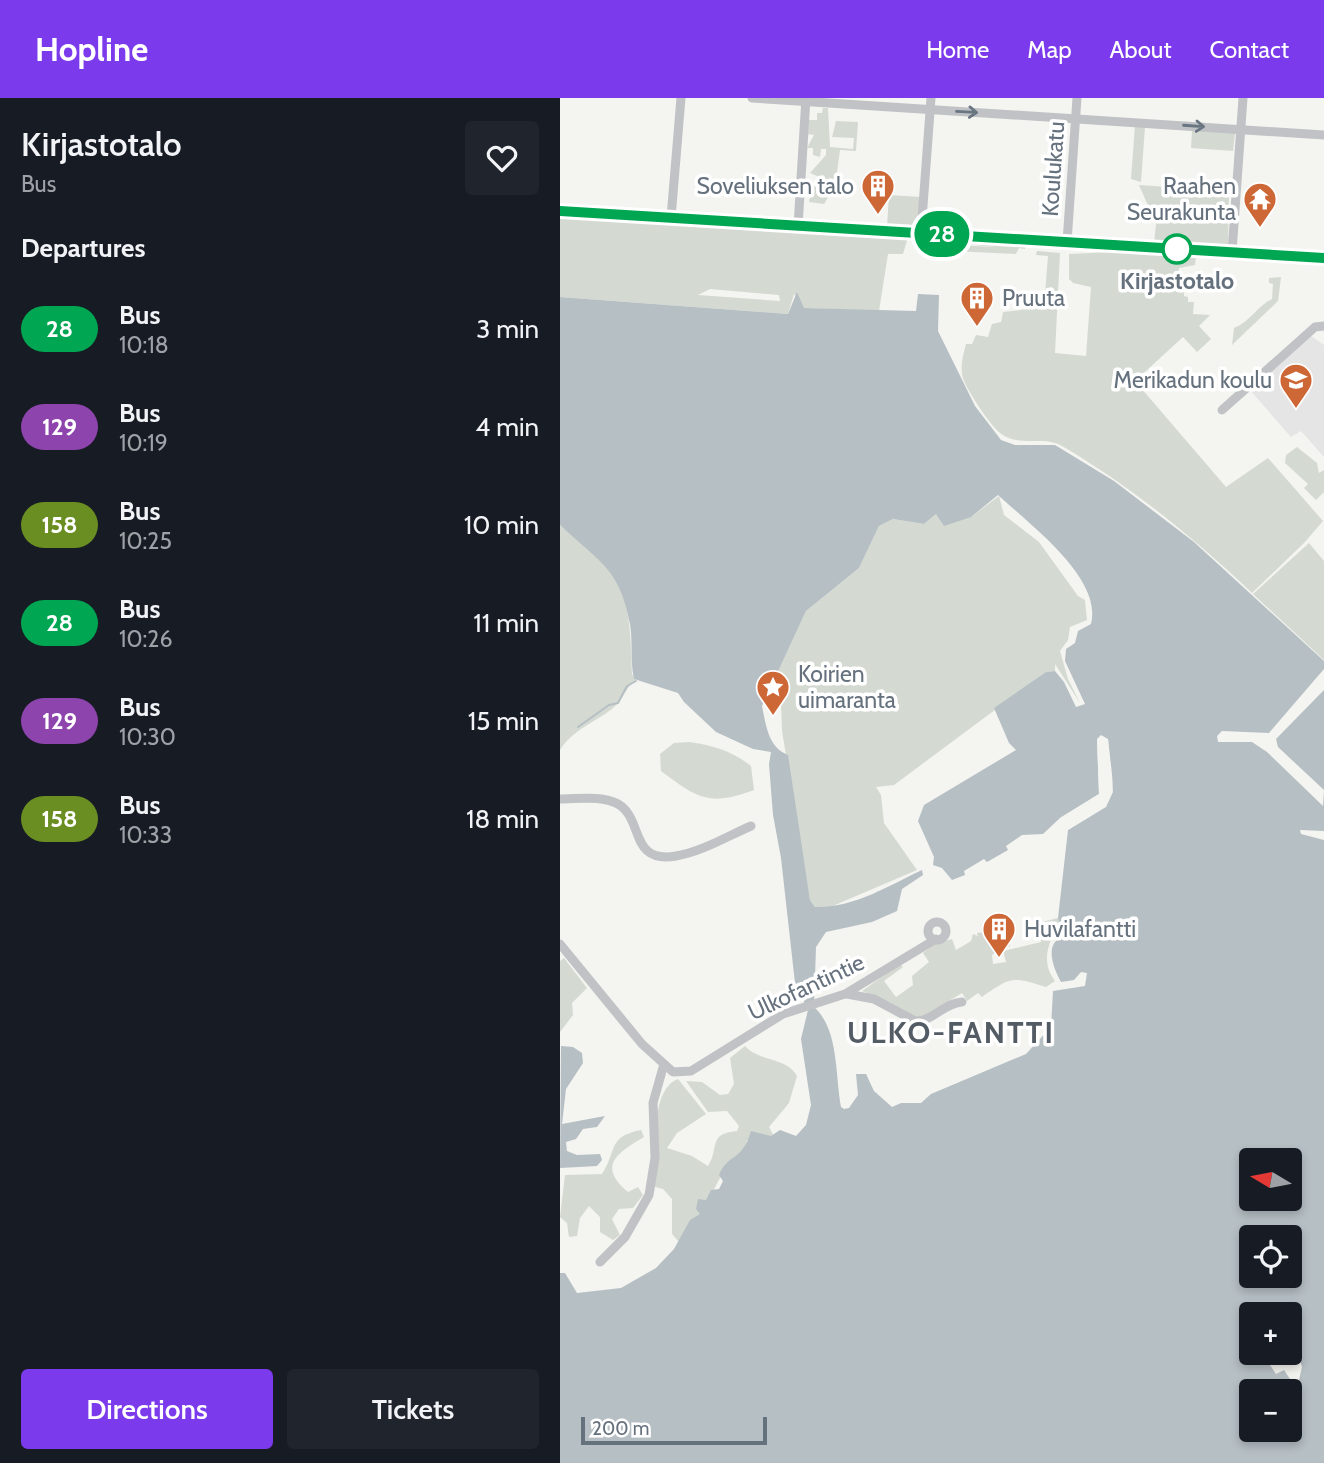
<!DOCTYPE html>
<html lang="en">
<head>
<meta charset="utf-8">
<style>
	:root { --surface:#171b24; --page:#20242c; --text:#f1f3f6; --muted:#9ea1a6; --accent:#7c3aed }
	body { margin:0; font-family:Cabin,sans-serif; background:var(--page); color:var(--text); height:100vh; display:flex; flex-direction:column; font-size:26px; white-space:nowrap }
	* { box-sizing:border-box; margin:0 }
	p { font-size:23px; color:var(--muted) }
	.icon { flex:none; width:38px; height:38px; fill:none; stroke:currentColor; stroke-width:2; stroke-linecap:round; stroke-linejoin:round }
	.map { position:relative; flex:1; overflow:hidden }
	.panel { display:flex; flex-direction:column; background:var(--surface); width:560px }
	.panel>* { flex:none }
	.badge { padding:0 14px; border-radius:23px; font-size:24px; line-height:46px }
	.needle { width:46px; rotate:280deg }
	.controls { position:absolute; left:679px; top:1050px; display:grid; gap:14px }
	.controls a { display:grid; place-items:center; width:63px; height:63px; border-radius:7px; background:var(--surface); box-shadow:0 4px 10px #0003; font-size:35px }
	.scale { position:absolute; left:21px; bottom:18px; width:186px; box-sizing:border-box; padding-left:7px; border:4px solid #66717e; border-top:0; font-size:19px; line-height:24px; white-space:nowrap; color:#66717e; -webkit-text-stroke:5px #fff; paint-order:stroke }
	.map>.badge { position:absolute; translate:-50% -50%; box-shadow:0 0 0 4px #fff }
	h2 { padding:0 21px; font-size:26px; line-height:63px }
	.round { display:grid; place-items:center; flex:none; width:74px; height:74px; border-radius:7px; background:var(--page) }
	.headline { display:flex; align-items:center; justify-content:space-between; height:119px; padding:0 21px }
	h1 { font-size:33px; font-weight:600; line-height:52px }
	.primary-button { display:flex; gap:14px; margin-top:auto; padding:14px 21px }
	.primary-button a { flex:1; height:80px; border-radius:7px; background:var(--accent); color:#fff; font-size:28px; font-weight:600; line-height:80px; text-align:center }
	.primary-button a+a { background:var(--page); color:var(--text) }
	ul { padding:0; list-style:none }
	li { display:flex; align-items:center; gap:21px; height:98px; padding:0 21px }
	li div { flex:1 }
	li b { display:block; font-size:26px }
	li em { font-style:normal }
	li .badge { min-width:77px; font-weight:700; text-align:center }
	header { display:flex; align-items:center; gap:42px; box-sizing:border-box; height:98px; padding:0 35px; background:var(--accent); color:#fff }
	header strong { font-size:33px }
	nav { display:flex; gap:38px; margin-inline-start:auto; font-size:24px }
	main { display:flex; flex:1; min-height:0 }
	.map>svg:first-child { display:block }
	.built { fill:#e4e5e4 }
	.green { fill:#d4dad2; fill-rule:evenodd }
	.water { fill:#b6bfc4; fill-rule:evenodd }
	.pier { fill:#f4f4f0 }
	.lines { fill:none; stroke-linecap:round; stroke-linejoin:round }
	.stream { stroke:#b6bfc4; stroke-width:2 }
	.minor { stroke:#c0c2c5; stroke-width:9 }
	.oneway { stroke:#6a7582 }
	.line-casing { stroke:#fff; stroke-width:16 }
	.line { stroke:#00a651; stroke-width:10 }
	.stop-dot { fill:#fff; stroke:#00a651; stroke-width:3.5 }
	.labels { text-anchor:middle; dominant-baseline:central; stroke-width:7; stroke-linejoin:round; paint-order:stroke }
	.street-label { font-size:23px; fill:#66717e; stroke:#fff }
	.poi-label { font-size:23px; fill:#66717e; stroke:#fff; text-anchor:end }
	.stop-label { font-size:23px; font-weight:bold; fill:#66717e; stroke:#fff }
	.district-label { font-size:30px; font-weight:bold; letter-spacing:2px; fill:#535b64; stroke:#fff }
</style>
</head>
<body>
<header>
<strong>Hopline</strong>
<nav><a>Home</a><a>Map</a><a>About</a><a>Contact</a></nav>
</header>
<main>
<section class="panel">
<div class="headline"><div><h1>Kirjastotalo</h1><p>Bus</p></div><a class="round"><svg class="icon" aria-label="heart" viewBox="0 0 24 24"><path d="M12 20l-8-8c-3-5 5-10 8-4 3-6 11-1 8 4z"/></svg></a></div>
<h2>Departures</h2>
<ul>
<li><span class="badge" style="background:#00a651;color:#fff">28</span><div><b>Bus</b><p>10:18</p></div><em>3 min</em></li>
<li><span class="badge" style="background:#8e44ad;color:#fff">129</span><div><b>Bus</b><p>10:19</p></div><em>4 min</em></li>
<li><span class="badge" style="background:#6b8e23;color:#fff">158</span><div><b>Bus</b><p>10:25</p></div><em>10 min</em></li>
<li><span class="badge" style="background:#00a651;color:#fff">28</span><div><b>Bus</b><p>10:26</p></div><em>11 min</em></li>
<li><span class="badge" style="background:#8e44ad;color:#fff">129</span><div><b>Bus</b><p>10:30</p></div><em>15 min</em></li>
<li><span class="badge" style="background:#6b8e23;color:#fff">158</span><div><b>Bus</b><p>10:33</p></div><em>18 min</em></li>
</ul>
<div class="primary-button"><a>Directions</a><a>Tickets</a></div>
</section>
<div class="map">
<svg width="764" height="1365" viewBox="0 0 764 1365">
	<rect width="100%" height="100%" fill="#f4f4f0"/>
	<path class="built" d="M751 238 764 247V359L741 333 731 339 690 292Z"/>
	<g class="green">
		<path d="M263 10H268L270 49 293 51 294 40 272 39 276 23 298 24 296 53 280 52 274 96H270L264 106 249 104 252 89 262 85 257 84V78L250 75 266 57V51H261L260 59 253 57V50H247L254 37 248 36 249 22H257V15H262Z"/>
		<path d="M575 27 585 29 581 84 571 81Z"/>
		<path d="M632 32 675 35 673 53 631 50Z"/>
		<path d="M579 87 669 93 668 146 594 145 596 126Z"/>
		<path d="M329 97 361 99 359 131 327 129Z"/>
		<path d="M0 119 38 120 348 139 343 156H328L319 213 244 210 234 196 228 216 0 199ZM150 191 219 197 220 203 138 197Z"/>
		<path d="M403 141 465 145V151L459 150 456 156 392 153 393 147 437 149 403 146Z"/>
		<path d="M477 153 500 155 495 255 526 258 531 189 513 185 509 181V156L554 154 636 159 635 167 619 170 618 186 624 187V198L628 199V204H634L633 216 650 217 639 228 651 241 637 254 623 239 575 283 666 389 708 360 763 423 744 445 692 495C634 440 572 389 502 348 483 337 459 350 440 335 430 327 409 295 404 283 399 272 403 257 406 246H412L416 237 428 239 432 226 441 224 443 214 484 209 488 158 476 157Z"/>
		<path d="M721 179 718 203 672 247 674 230C690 224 697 208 712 201L713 186 709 185V180Z"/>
		<path d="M737 349 757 365 759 375 764 372V394L756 402 744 390 748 386 725 365 726 357Z"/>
		<path d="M439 398 444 417 479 444 518 498 525 502 527 522 510 529 508 542 500 553 508 581 520 605 495 566V573L486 574 334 687 316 689 321 697 324 725 357 772 268 810 255 809 250 802 222 633 221 606 205 601 246 513 299 470 319 428 333 421 364 426 376 416 411 419Z"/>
		<path d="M0 427C16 442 35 454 50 470 71 494 71 546 72 576L76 583C66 589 65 597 58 605 43 622 15 628 0 652Z"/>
		<path d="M749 445 764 463V562L693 496Z"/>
		<path d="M129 644C152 647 172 653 191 668L194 692C149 709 137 700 101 673L100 656 114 645Z"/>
		<path d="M498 820 500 832 506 834 505 839 494 835C486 852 483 867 495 883L486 889C451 878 451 879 422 899L418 895 407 903 402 895 360 921 346 918 331 905 302 893 340 866 343 869 324 883 336 899 353 887 352 878 369 864 363 855 374 846 392 841 396 852 411 843 413 836 418 838 417 835 428 834V840L449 841 450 848 432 857 433 866 446 864 443 853 481 844 480 835H475L474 829 478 825Z"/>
		<path d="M4 860 27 890 12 905 13 917 0 934V863Z"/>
		<path d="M185 948C199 964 227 959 237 978L229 1005 209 1029 215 1040 222 1035 208 1047 187 1042C181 1065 177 1055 166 1071 150 1092 142 1129 119 1144L112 1136V1101L103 1091 92 1088C97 1061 88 992 118 981L146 1016 117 1035 107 1050 132 1058 148 1068C160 1049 147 1036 177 1033L179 1028 167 1013 148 1014 126 983 142 984 160 997 168 996 174 986 170 960Z"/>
		<path d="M81 1032 84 1039C59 1054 36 1067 68 1094L78 1089 83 1097 73 1110 59 1111 52 1121 60 1137 53 1142 40 1134V1119L29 1108 20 1120 17 1138 9 1139 7 1125 0 1119 5 1077 42 1076C58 1051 47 1039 81 1032Z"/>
	</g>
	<g class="water">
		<path d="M237 194 244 210 356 213 358 196 379 197 378 233 415 308 441 342 455 347H495L554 383 634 444 764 563V733L740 732 741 736 764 742V1365H0V1175H5L17 1195 61 1190 96 1170 114 1151 130 1122 140 1116 136 1111 138 1101 146 1102 151 1092 159 1091 163 1083 159 1077C168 1055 182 1064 191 1033L211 1038 220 1032 236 1038 246 1027 251 1007 241 941 248 912 235 885 221 760 213 717 209 666 211 654 193 651 156 634 124 604 118 595 74 581C70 563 73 544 70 526 60 470 38 463 0 427V199L228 216ZM438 397C469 426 543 480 531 526L518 533 515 545 506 551 505 563 525 606 516 609 504 584 495 573 486 574 434 610 449 645 456 652 364 707 358 723 374 759 373 767 382 770 392 782 405 777 404 773 424 761 427 764 448 752 446 748 462 737 483 736 500 720 539 696 537 641H548C554 702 563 699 508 732L498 820 500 832 506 834C504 837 501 838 498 841 485 851 495 873 501 884L514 882 521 874 527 875 525 888 493 893 491 929 466 956 371 996 361 1005H341L332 1009 314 993 306 976H296L298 997 289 1010 284 1011 281 1009C275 977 279 931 254 909L256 849 266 834 312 824 337 813 342 791 363 777 362 772C328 788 294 810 255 809L250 802 228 657C208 649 206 627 202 608L246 513 299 470 319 428 333 421 364 426 376 416 384 428 411 419ZM691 1062H730V1101H691ZM691 1139H730V1178H691ZM691 1216H730V1255H721L726 1262 739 1260 742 1269 739 1282 730 1281 724 1272 716 1276 702 1255H691ZM691 1293H730V1332H691Z"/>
		<path d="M1 948 13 949 22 955 23 965 6 991 2 1026 45 1018 37 1029 23 1031 16 1041 6 1044 7 1053 17 1057 40 1056 42 1062 37 1068 0 1070Z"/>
	</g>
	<g class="pier">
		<path d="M764 571V592L716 641 718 649 764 692 763 708 707 654 692 644H658L657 638 662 633 709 635Z"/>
		<path d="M541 637 548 641 553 694 546 709 508 732 506 729 543 707 549 693 545 643 542 641V698L502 723 500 720 539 696 537 641Z"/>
	</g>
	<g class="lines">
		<path class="stream" d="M18 629 49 607 58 605 67 588 76 583"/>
		<g class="minor">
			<path d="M192 0 764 37"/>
			<path d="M0 113 764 160"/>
			<path d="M111 120 121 0"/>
			<path d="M238 128 246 0"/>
			<path d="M361 135 371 0"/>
			<path d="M507 144 517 0"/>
			<path d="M672 154 683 0"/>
			<path d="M662 312 755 229 764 228"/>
			<path d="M0 701C18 701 42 697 58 706 84 721 69 766 116 758 141 754 168 738 191 728"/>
			<circle cx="377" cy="833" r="9"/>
			<path d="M0 846 82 946 113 974 131 973 223 916 285 896 376 841"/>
			<path d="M287 896 314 901 355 923C372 924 384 905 402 904"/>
			<path d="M40 1164 65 1139 89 1097 95 1060 93 1005 104 966"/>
		</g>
	</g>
	<defs><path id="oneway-shaft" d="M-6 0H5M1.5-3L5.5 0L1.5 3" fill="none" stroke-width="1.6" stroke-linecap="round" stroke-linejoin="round" transform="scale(1.75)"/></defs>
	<g class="oneway">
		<use href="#oneway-shaft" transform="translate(407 14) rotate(3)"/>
		<use href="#oneway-shaft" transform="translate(634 28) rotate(4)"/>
	</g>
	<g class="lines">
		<defs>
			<path id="line" d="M0 113 764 160"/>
		</defs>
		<use href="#line" class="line-casing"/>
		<use href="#line" class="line"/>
	</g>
	<defs>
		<symbol id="building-pin" viewBox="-11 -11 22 30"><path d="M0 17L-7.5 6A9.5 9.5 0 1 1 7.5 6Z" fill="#ce6736" stroke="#fff"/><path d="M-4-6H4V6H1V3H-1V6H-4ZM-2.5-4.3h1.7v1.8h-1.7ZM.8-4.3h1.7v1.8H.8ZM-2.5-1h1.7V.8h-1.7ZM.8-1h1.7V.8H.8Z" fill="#fff"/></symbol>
		<symbol id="temple-pin" viewBox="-11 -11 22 30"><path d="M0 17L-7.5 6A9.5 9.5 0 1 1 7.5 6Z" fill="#ce6736" stroke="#fff"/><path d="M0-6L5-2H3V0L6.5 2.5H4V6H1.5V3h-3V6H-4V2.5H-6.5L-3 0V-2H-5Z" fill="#fff"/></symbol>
		<symbol id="school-pin" viewBox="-11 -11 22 30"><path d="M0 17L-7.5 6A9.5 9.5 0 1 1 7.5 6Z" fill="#ce6736" stroke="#fff"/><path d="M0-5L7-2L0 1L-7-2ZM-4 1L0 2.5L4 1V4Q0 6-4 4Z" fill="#fff"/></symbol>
		<symbol id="sight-pin" viewBox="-11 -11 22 30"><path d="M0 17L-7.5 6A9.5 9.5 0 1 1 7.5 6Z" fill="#ce6736" stroke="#fff"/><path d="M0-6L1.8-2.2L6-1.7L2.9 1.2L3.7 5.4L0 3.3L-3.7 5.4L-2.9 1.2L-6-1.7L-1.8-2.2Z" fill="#fff"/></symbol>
	</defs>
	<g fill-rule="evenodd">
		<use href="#building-pin" x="299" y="69" width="38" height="52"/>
		<use href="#temple-pin" x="681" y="82" width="38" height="52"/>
		<use href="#building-pin" x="398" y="181" width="38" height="52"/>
		<use href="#school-pin" x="717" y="263" width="38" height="52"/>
		<use href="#sight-pin" x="194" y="570" width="38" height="52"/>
		<use href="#building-pin" x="420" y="812" width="38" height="52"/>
	</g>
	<circle class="stop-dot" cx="617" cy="151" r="14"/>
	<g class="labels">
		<g class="street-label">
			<text transform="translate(493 71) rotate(-86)">Koulukatu</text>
			<text transform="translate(246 889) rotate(-25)">Ulkofantintie</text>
		</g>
		<g class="poi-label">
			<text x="294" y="88">Soveliuksen talo</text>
			<text x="676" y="88">Raahen<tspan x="676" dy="26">Seurakunta</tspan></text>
			<text x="442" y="200" text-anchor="start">Pruuta</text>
			<text x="712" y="282">Merikadun koulu</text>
			<text x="238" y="576" text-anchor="start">Koirien<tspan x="238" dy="26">uimaranta</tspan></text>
			<text x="464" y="831" text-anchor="start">Huvilafantti</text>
		</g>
		<g class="stop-label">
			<text x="617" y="183">Kirjastotalo</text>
		</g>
		<g class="district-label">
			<text x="391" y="934">ULKO-FANTTI</text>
		</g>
	</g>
</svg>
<div class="controls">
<a><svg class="needle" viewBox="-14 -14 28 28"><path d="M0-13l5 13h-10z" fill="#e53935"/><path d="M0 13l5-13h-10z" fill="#9ea1a6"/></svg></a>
<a><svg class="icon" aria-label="locate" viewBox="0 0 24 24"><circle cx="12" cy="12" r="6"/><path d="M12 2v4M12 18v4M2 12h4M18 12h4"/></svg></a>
<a>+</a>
<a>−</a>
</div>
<div class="scale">200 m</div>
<b class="badge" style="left:382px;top:136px;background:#00a651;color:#fff">28</b>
</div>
</main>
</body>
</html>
